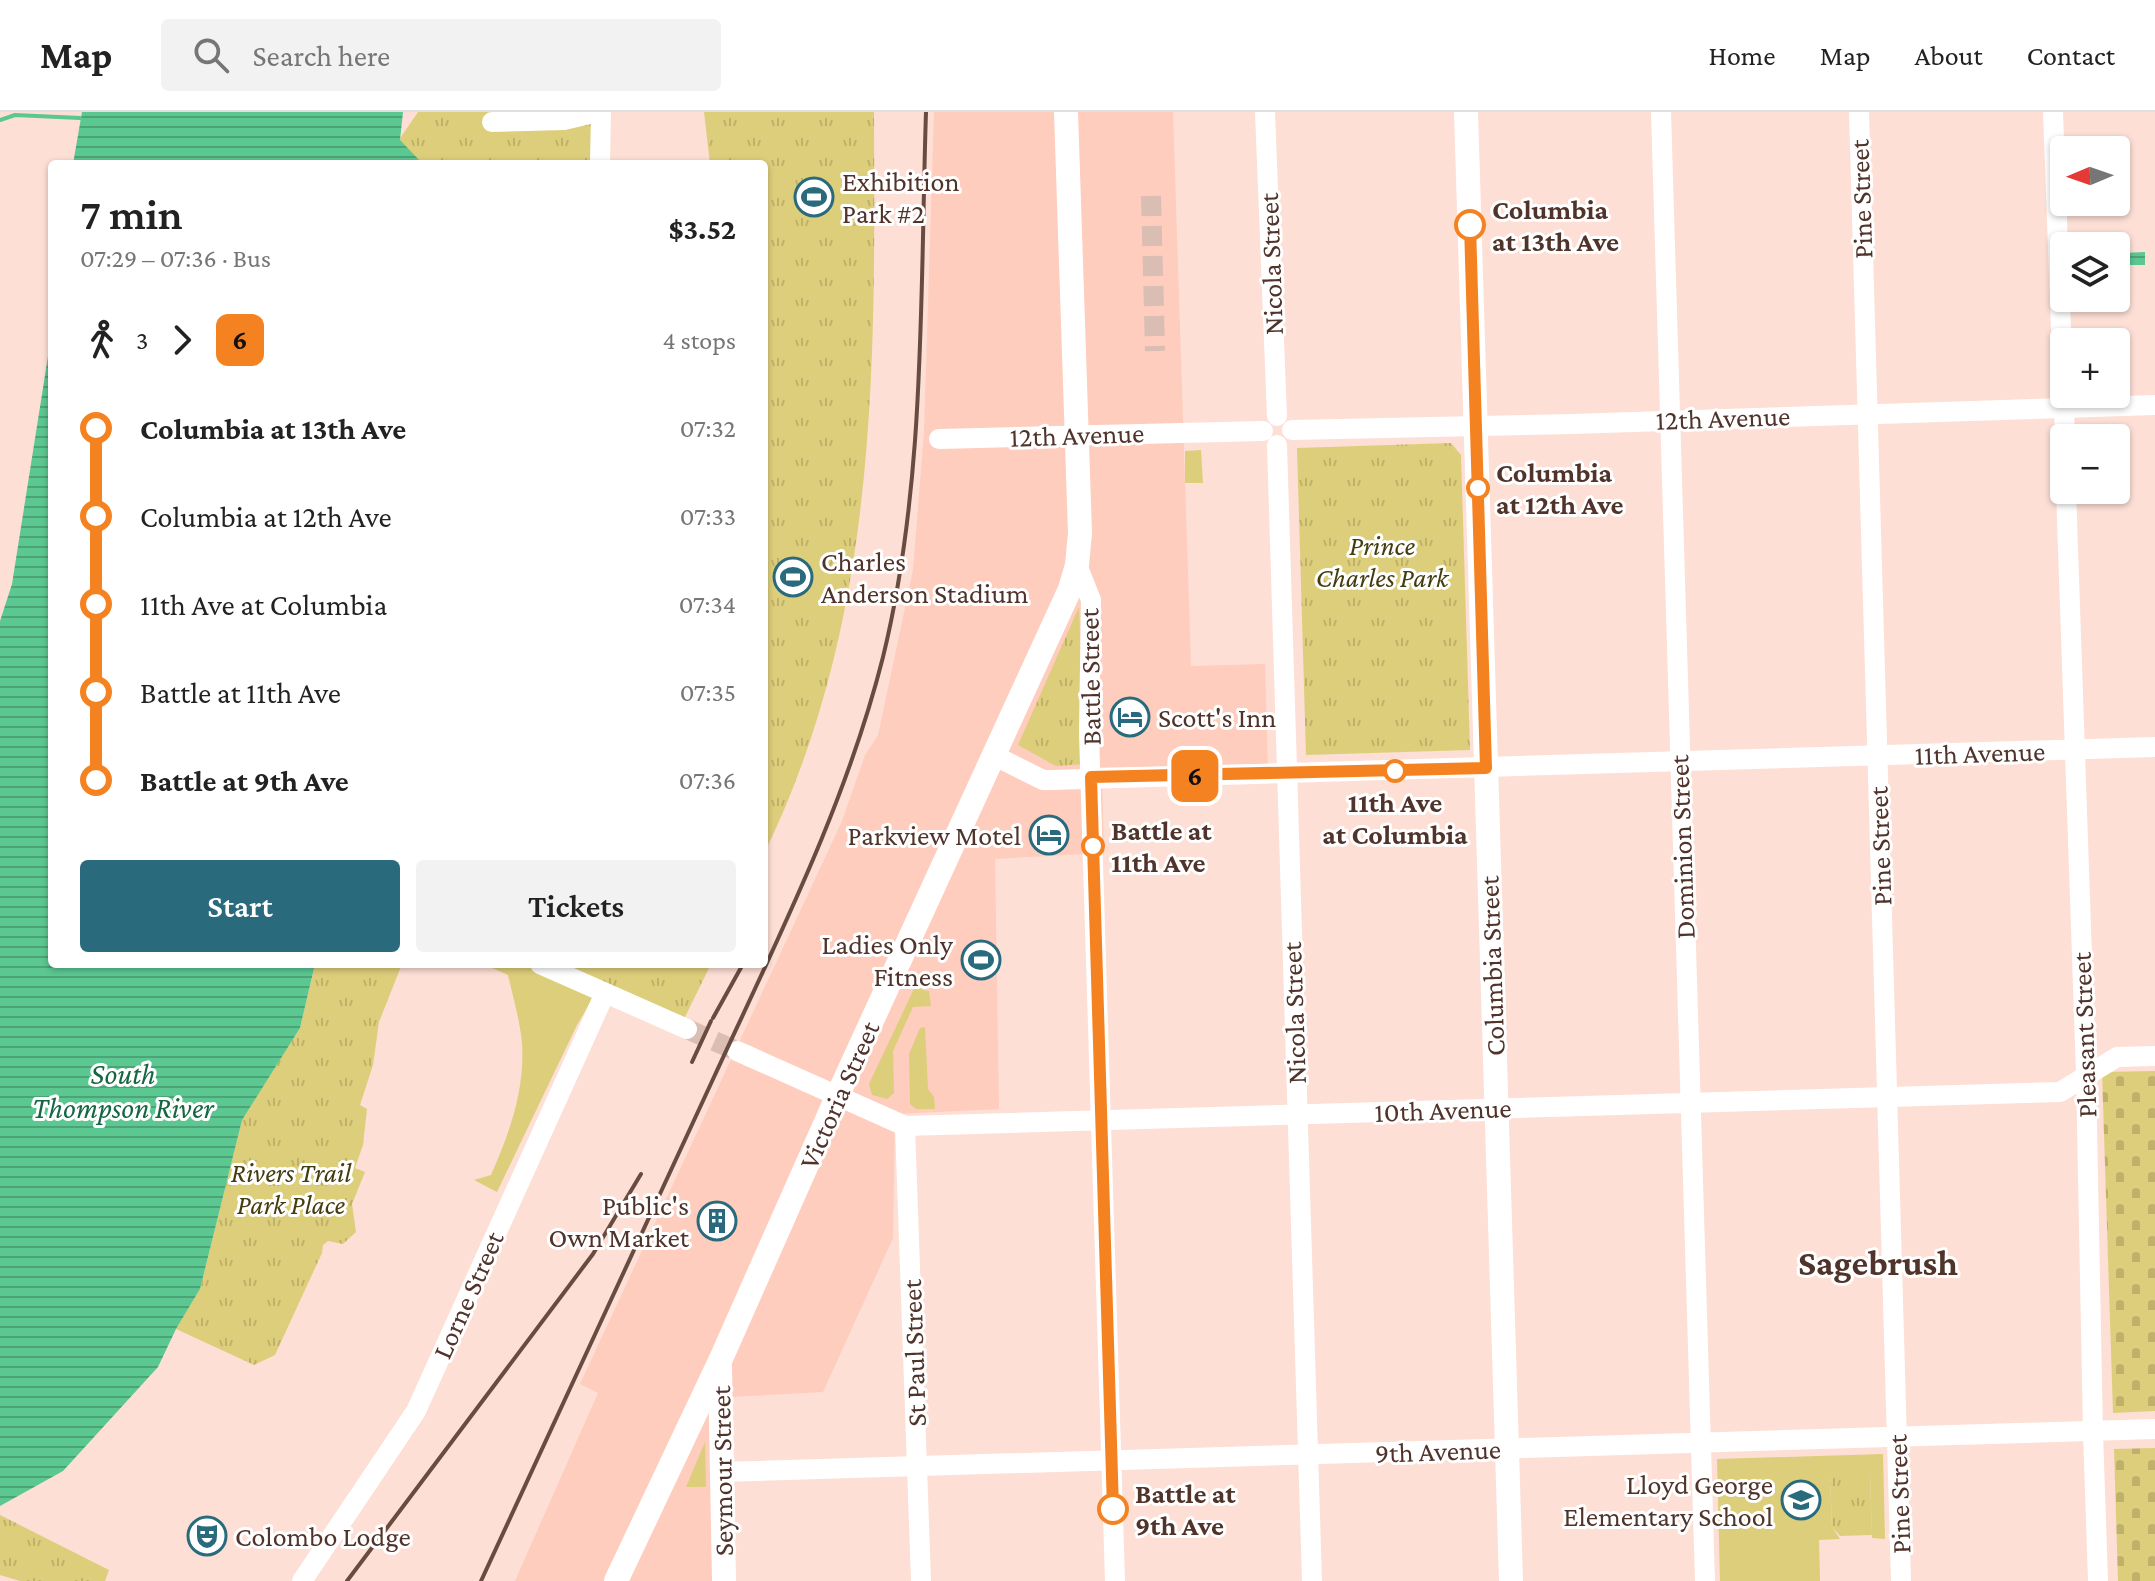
<!DOCTYPE html>
<html lang="en">
<head>
<meta charset="utf-8">
<style>
	:root { --surface:#fff; --page:#f2f2f2; --text:#222; --muted:#767676; --line:#e0e0e0; --accent:#296b7d }
	body { margin:0; font-family:"Crimson Pro",serif; background:var(--page); color:var(--text); height:100vh; display:flex; flex-direction:column; font-size:30px; white-space:nowrap }
	* { box-sizing:border-box; margin:0 }
	p { font-size:26px; color:var(--muted) }
	.icon { flex:none; width:44px; height:44px; fill:none; stroke:currentColor; stroke-width:2; stroke-linecap:round; stroke-linejoin:round }
	.map { position:relative; flex:1; overflow:hidden }
	.panel { position:absolute; left:48px; top:48px; width:720px; height:808px; display:flex; flex-direction:column; background:var(--surface); border-radius:8px; box-shadow:0 2px 6px #0004 }
	.panel>* { flex:none }
	.badge { padding:0 16px; border-radius:12px; font-size:28px; line-height:52px }
	.needle { width:52px; rotate:268deg }
	.tools { position:absolute; left:2050px; top:24px; display:grid; gap:16px }
	.tools a { display:grid; place-items:center; width:80px; height:80px; border-radius:8px; background:var(--surface); box-shadow:0 2px 6px #0004; font-size:40px }
	.map>.badge { position:absolute; translate:-50% -50%; box-shadow:0 0 0 4px #fff }
	.legs { display:flex; align-items:center; gap:12px; height:88px; padding:0 32px; font-size:26px }
	.legs p { margin-inline-start:auto }
	.overview { display:flex; align-items:center; justify-content:space-between; height:136px; padding:0 32px }
	h1 { font-size:44px; font-weight:600; line-height:60px }
	.cta { display:flex; gap:16px; margin-top:auto; padding:16px 32px }
	.cta a { flex:1; height:92px; border-radius:8px; background:var(--accent); color:#fff; font-size:32px; font-weight:600; line-height:92px; text-align:center }
	.cta a+a { background:var(--page); color:var(--text) }
	ul { padding:0 32px; list-style:none }
	li { display:flex; align-items:center; gap:28px; height:88px; font-size:30px }
	li i { display:grid; place-items:center; width:12px; height:100%; margin:0 10px; background:currentColor }
	li i::after { content:''; width:20px; height:20px; margin:-10px; border:6px solid; border-radius:50%; background:var(--surface) }
	li p { margin-inline-start:auto }
	li:first-child i { background:linear-gradient(#0000 50%,currentColor 0) }
	li:last-child i { background:linear-gradient(currentColor 50%,#0000 0) }
	header { display:flex; align-items:center; gap:48px; box-sizing:border-box; height:112px; padding:0 40px; background:var(--surface); border-bottom:2px solid var(--line) }
	header strong { font-size:38px }
	nav { display:flex; gap:44px; margin-inline-start:auto; font-size:28px }
	.search { width:560px; height:72px; background:var(--page); display:flex; align-items:center; gap:20px; box-sizing:border-box; padding:0 28px; border-radius:8px; color:var(--muted); font-size:30px }
	.map>svg:first-child { display:block }
	.built { fill:#fecdbd }
	.green { fill:#ddce7b }
	.cemetery { fill:url(#cemetery-stones) }
	.park { fill:url(#park-tufts) }
	.water { fill:url(#water-rules) }
	.lines { fill:none; stroke-linecap:round; stroke-linejoin:round }
	.stream { stroke:#5bc791; stroke-width:4 }
	.minor-tunnel { stroke:#dabdb3; stroke-width:20; stroke-dasharray:20 10; stroke-linecap:butt }
	.minor { stroke:#fff; stroke-width:20 }
	.major { stroke:#fff; stroke-width:24 }
	.rail { stroke:#684b41; stroke-width:4 }
	.line-1-casing { stroke:#fff; stroke-width:18 }
	.line-1 { stroke:#f58220; stroke-width:12 }
	.stop-1-dot { fill:#fff; stroke:#f58220; stroke-width:4 }
	.labels { text-anchor:middle; dominant-baseline:central; stroke-width:6; stroke-linejoin:round; paint-order:stroke }
	.poi-label { font-size:28px; fill:#50332a; stroke:#fff; text-anchor:start }
	.street-label { font-size:28px; fill:#50332a; stroke:#fff }
	.stop-label { font-size:28px; font-weight:bold; fill:#50332a; stroke:#fff; text-anchor:start }
	.park-label { font-size:28px; font-style:italic; fill:#443c0f; stroke:#fff }
	.water-label { font-size:30px; font-style:italic; fill:#166643; stroke:#fff }
	.district-label { font-size:36px; font-weight:bold; fill:#50332a; stroke:#fff }
</style>
</head>
<body>
<header>
<strong>Map</strong>
<div class="search"><svg class="icon" aria-label="search" viewBox="0 0 24 24"><circle cx="10" cy="10" r="6"/><path d="M15 15l6 6"/></svg>Search here</div>
<nav><a>Home</a><a>Map</a><a>About</a><a>Contact</a></nav>
</header>
<div class="map">
<svg width="2155" height="1469" viewBox="0 0 2155 1469">
	<defs>
		<pattern id="cemetery-stones" width="16" height="16" patternUnits="userSpaceOnUse" patternTransform="scale(2)"><rect width="16" height="16" fill="#ddce7b"/><path d="M2 7V4a2 2 0 0 1 4 0v3zM10 15v-3a2 2 0 0 1 4 0v3z" fill="#bfb16a"/></pattern>
		<pattern id="park-tufts" width="24" height="20" patternUnits="userSpaceOnUse" patternTransform="scale(2)"><rect width="24" height="20" fill="#ddce7b"/><path d="M3 7l-1-3M5 7V3M7 7l1-3M15 17l-1-3M17 17v-4M19 17l1-3" fill="none" stroke="#bfb16a"/></pattern>
		<pattern id="water-rules" width="6" height="5" patternUnits="userSpaceOnUse" patternTransform="scale(2)"><rect width="6" height="5" fill="#5bc791"/><path d="M0 2.5h6" fill="none" stroke="#4ea277"/></pattern>
	</defs>
	<rect width="100%" height="100%" fill="#fddfd5"/>
	<path class="built" d="M934 0H1173L1191 554 1265 552 1268 657 1102 664 1104 741 995 747 999 997 895 1002 893 1126 823 1280 730 1285 734 1469H515L598 1281 580 1272 842 709 865 643 878 623 913 458 924 320Z"/>
	<g class="green">
		<path d="M1201 338 1203 371H1185V339Z"/>
		<path d="M483 852H523L594 884 577 913 497 1080 474 1068 491 1063C510 1020 525 978 522 931 520 909 513 885 508 863Z"/>
		<path d="M921 862 922 878 929 879 931 894 913 895 893 939 894 981 887 987 872 983 869 972Z"/>
		<path d="M925 915 928 977 934 985 935 997H916L910 992 909 942 920 916Z"/>
		<path d="M705 1330 706 1375H686Z"/>
		<path d="M1883 1342 1885 1427 1872 1426 1870 1360 1830 1364 1832 1415 1840 1427 1819 1428 1820 1469H1720L1717 1347Z"/>
	</g>
	<g class="cemetery">
		<path d="M2155 959V1299L2113 1301 2102 960Z"/>
		<path d="M2155 1336V1469H2118L2114 1337Z"/>
	</g>
	<g class="park">
		<path d="M418 0H598L597 52H423L399 28Z"/>
		<path d="M704 0H874C875 257 879 505 764 742V52H710Z"/>
		<path d="M1451 331 1461 343 1470 638 1306 643 1297 336Z"/>
		<path d="M1079 495 1085 652 1056 654 1018 633Z"/>
		<path d="M315 852H402L379 910 373 953 360 993 367 997 363 1033 355 1056 365 1060 352 1092 356 1120 343 1132 328 1129 323 1133 322 1141 275 1243 254 1253 176 1217 200 1177 242 1007 300 916Z"/>
		<path d="M557 852H711L684 907Z"/>
		<path d="M1866 1354 1870 1360 1872 1423 1840 1424 1832 1415 1830 1364 1834 1358Z"/>
		<path d="M0 1403 109 1458 105 1469H20L0 1463Z"/>
	</g>
	<g class="water">
		<path d="M82 0H403L400 28 423 52H73Z"/>
		<path d="M2145 140V153H2121V141Z"/>
		<path d="M52 219V852H315L300 916 242 1008 200 1177 176 1217 158 1255 63 1359 0 1394V509L12 472Z"/>
	</g>
	<g class="lines">
		<path class="stream" d="M0 8 15 3 80 6"/>
		<g class="minor-tunnel">
			<path d="M1151 84 1155 239"/>
			<path d="M687 917 737 939"/>
		</g>
		<g class="minor">
			<path d="M1265 0 1277 304"/>
			<path d="M1661 0 1705 1469"/>
			<path d="M1859 0 1901 1469"/>
			<path d="M2053 0 2065 326"/>
			<path d="M492 10 564 8 598 0"/>
			<path d="M600 52 601 0"/>
			<path d="M1292 318 1572 312 2155 293"/>
			<path d="M939 327 1263 319"/>
			<path d="M1277 333 1312 1469"/>
			<path d="M2066 378 2086 962 2093 1320 2098 1469"/>
			<path d="M1077 453 1091 488 1089 621 1115 1469"/>
			<path d="M995 644 1043 668H1051L2155 635"/>
			<path d="M540 852 687 917"/>
			<path d="M737 939 905 1014 2060 980 2117 945 2155 944"/>
			<path d="M905 1014 921 1469"/>
			<path d="M720 1360 2155 1317"/>
			<path d="M302 1469 416 1299 605 881"/>
		</g>
		<g class="major">
			<path d="M1466 0 1511 1469"/>
			<path d="M720 1256 724 1469"/>
			<path d="M616 1469 720 1249 837 985 1070 477 1077 453 1080 421 1066 0"/>
		</g>
		<g class="rail">
			<path d="M713 906 743 852"/>
			<path d="M692 950 711 909"/>
			<path d="M347 1469 593 1142 641 1062"/>
			<path d="M481 1469C559 1301 636 1133 714 965 777 828 846 692 883 545 926 369 920 180 926 0"/>
		</g>
	</g>
	<g class="lines">
		<defs>
			<path id="line-1" d="M1113 1397 1091 665 1486 656 1470 113"/>
		</defs>
		<use href="#line-1" class="line-1-casing"/>
		<use href="#line-1" class="line-1"/>
	</g>
	<defs>
		<symbol id="stadium-ring" viewBox="-11 -11 22 22"><circle r="9.5" fill="#fff" stroke="#296b7d" stroke-width="1.5"/><path d="M0-5a6.5 5 0 1 0 0 10a6.5 5 0 1 0 0-10ZM-3.5-1.8h7v3.6h-7Z" fill="#296b7d"/></symbol>
		<symbol id="hotel-ring" viewBox="-11 -11 22 22"><circle r="9.5" fill="#fff" stroke="#296b7d" stroke-width="1.5"/><path d="M-6-4.5h1.5V1H6V5H4.5V3h-9V5H-6ZM-4 0a1.8 1.8 0 1 1 3.6 0ZM.5 0V-2.5h3Q6-2.5 6 0Z" fill="#296b7d"/></symbol>
		<symbol id="building-ring" viewBox="-11 -11 22 22"><circle r="9.5" fill="#fff" stroke="#296b7d" stroke-width="1.5"/><path d="M-4-6H4V6H1V3H-1V6H-4ZM-2.5-4.3h1.7v1.8h-1.7ZM.8-4.3h1.7v1.8H.8ZM-2.5-1h1.7V.8h-1.7ZM.8-1h1.7V.8H.8Z" fill="#296b7d"/></symbol>
		<symbol id="school-ring" viewBox="-11 -11 22 22"><circle r="9.5" fill="#fff" stroke="#296b7d" stroke-width="1.5"/><path d="M0-5L7-2L0 1L-7-2ZM-4 1L0 2.5L4 1V4Q0 6-4 4Z" fill="#296b7d"/></symbol>
		<symbol id="theatre-ring" viewBox="-11 -11 22 22"><circle r="9.5" fill="#fff" stroke="#296b7d" stroke-width="1.5"/><path d="M-5-5.5Q0-4 5-5.5V0Q5 5 0 6Q-5 5-5 0ZM-3.3-2.5H-1v1.5H-3.3ZM1-2.5H3.3v1.5H1ZM-2.8 1Q0 5.5 2.8 1Z" fill="#296b7d"/></symbol>
	</defs>
	<g fill-rule="evenodd">
		<use href="#stadium-ring" x="792" y="63" width="44" height="44"/>
		<use href="#stadium-ring" x="771" y="443" width="44" height="44"/>
		<use href="#hotel-ring" x="1108" y="583" width="44" height="44"/>
		<use href="#hotel-ring" x="1027" y="701" width="44" height="44"/>
		<use href="#stadium-ring" x="959" y="826" width="44" height="44"/>
		<use href="#building-ring" x="695" y="1087" width="44" height="44"/>
		<use href="#school-ring" x="1779" y="1366" width="44" height="44"/>
		<use href="#theatre-ring" x="185" y="1402" width="44" height="44"/>
	</g>
	<g class="stop-1-dot">
		<circle cx="1470" cy="113" r="14"/>
		<circle cx="1478" cy="376" r="10"/>
		<circle cx="1395" cy="659" r="10"/>
		<circle cx="1093" cy="734" r="10"/>
		<circle cx="1113" cy="1397" r="14"/>
	</g>
	<g class="labels">
		<g class="poi-label">
			<text x="842" y="69">Exhibition<tspan x="842" dy="32">Park #2</tspan></text>
			<text x="821" y="449">Charles<tspan x="821" dy="32">Anderson Stadium</tspan></text>
			<text x="1158" y="605">Scott's Inn</text>
			<text x="1021" y="723" text-anchor="end">Parkview Motel</text>
			<text x="953" y="832" text-anchor="end">Ladies Only<tspan x="953" dy="32">Fitness</tspan></text>
			<text x="689" y="1093" text-anchor="end">Public's<tspan x="689" dy="32">Own Market</tspan></text>
			<text x="1773" y="1372" text-anchor="end">Lloyd George<tspan x="1773" dy="32">Elementary School</tspan></text>
			<text x="235" y="1424">Colombo Lodge</text>
		</g>
		<g class="street-label">
			<text transform="translate(1861 87) rotate(-92)">Pine Street</text>
			<text transform="translate(1271 152) rotate(-92)">Nicola Street</text>
			<text transform="translate(1723 306) rotate(-2)">12th Avenue</text>
			<text transform="translate(1077 323) rotate(-2)">12th Avenue</text>
			<text transform="translate(1090 565) rotate(-91)">Battle Street</text>
			<text transform="translate(1980 641) rotate(-2)">11th Avenue</text>
			<text transform="translate(1880 734) rotate(-92)">Pine Street</text>
			<text transform="translate(1682 735) rotate(-92)">Dominion Street</text>
			<text transform="translate(1492 854) rotate(-92)">Columbia Street</text>
			<text transform="translate(1294 901) rotate(-92)">Nicola Street</text>
			<text transform="translate(2084 923) rotate(-92)">Pleasant Street</text>
			<text transform="translate(839 983) rotate(-66)">Victoria Street</text>
			<text transform="translate(1443 998) rotate(-2)">10th Avenue</text>
			<text transform="translate(468 1183) rotate(-66)">Lorne Street</text>
			<text transform="translate(914 1241) rotate(-92)">St Paul Street</text>
			<text transform="translate(1438 1339) rotate(-2)">9th Avenue</text>
			<text transform="translate(722 1359) rotate(-91)">Seymour Street</text>
			<text transform="translate(1899 1382) rotate(-92)">Pine Street</text>
		</g>
		<g class="stop-label">
			<text x="1492" y="97">Columbia<tspan x="1492" dy="32">at 13th Ave</tspan></text>
			<text x="1496" y="360">Columbia<tspan x="1496" dy="32">at 12th Ave</tspan></text>
			<text x="1395" y="690" text-anchor="middle">11th Ave<tspan x="1395" dy="32">at Columbia</tspan></text>
			<text x="1111" y="718">Battle at<tspan x="1111" dy="32">11th Ave</tspan></text>
			<text x="1135" y="1381">Battle at<tspan x="1135" dy="32">9th Ave</tspan></text>
		</g>
		<g class="park-label">
			<text x="1382" y="433">Prince<tspan x="1382" dy="32">Charles Park</tspan></text>
			<text x="291" y="1060">Rivers Trail<tspan x="291" dy="32">Park Place</tspan></text>
		</g>
		<g class="water-label">
			<text x="123" y="961">South<tspan x="123" dy="34">Thompson River</tspan></text>
		</g>
		<g class="district-label">
			<text x="1878" y="1151">Sagebrush</text>
		</g>
	</g>
</svg>
<div class="tools">
<a><svg class="needle" viewBox="-14 -14 28 28"><path d="M0-13l5 13h-10z" fill="#e53935"/><path d="M0 13l5-13h-10z" fill="#767676"/></svg></a>
<a><svg class="icon" aria-label="layers" viewBox="0 0 24 24"><path d="M12 4l9 5-9 5-9-5zM3 14l9 5 9-5"/></svg></a>
<a>+</a>
<a>−</a>
</div>
<b class="badge" style="left:1195px;top:664px;background:#f58220;color:#111">6</b>
<section class="panel">
<div class="overview"><div><h1>7 min</h1><p>07:29 – 07:36 · Bus</p></div><b>$3.52</b></div>
<div class="legs"><svg class="icon" aria-label="walk" viewBox="0 0 24 24"><circle cx="13" cy="4" r="2"/><path d="M13 8l-2 6 4 7M11 14l-3 7M7 12l3-4h3l4 4"/></svg>3<svg class="icon" aria-label="forward" viewBox="0 0 24 24"><path d="M9 5l7 7-7 7"/></svg><b class="badge" style="background:#f58220;color:#111">6</b><p>4 stops</p></div>
<ul>
<li><i style="color:#f58220"></i><b>Columbia at 13th Ave</b><p>07:32</p></li>
<li><i style="color:#f58220"></i><span>Columbia at 12th Ave</span><p>07:33</p></li>
<li><i style="color:#f58220"></i><span>11th Ave at Columbia</span><p>07:34</p></li>
<li><i style="color:#f58220"></i><span>Battle at 11th Ave</span><p>07:35</p></li>
<li><i style="color:#f58220"></i><b>Battle at 9th Ave</b><p>07:36</p></li>
</ul>
<div class="cta"><a>Start</a><a>Tickets</a></div>
</section>
</div>
</body>
</html>
